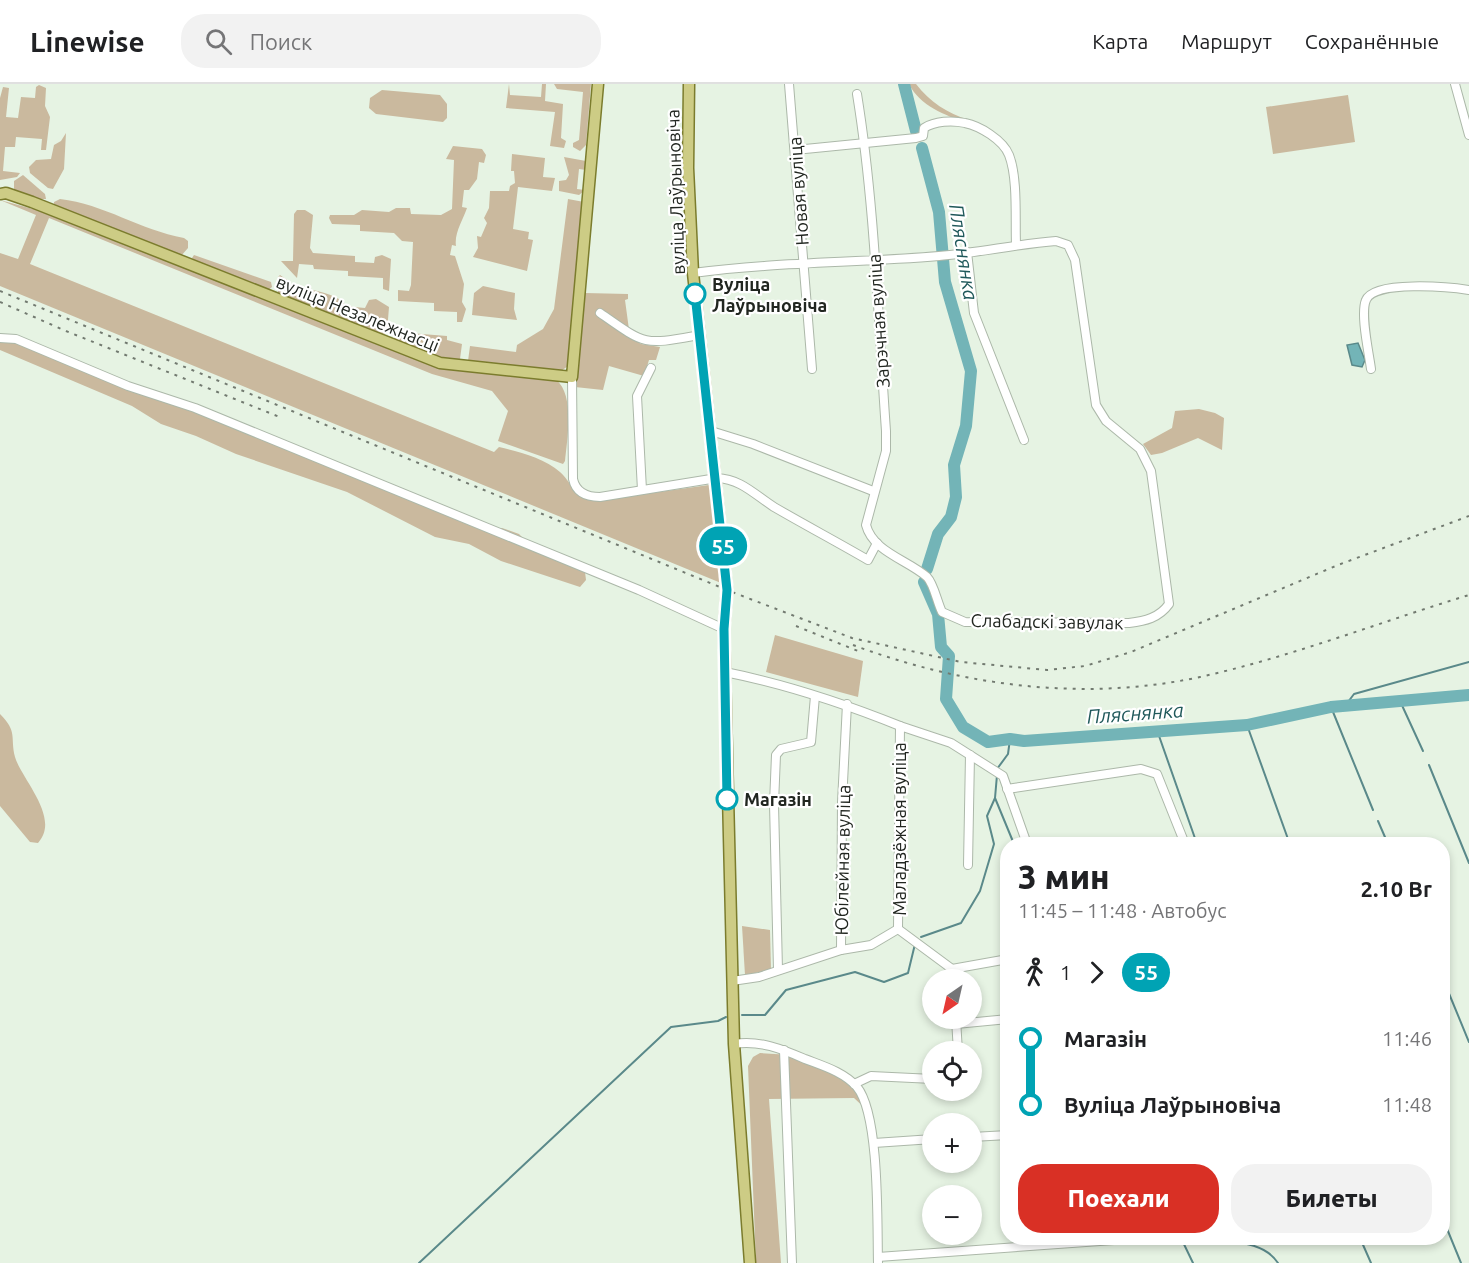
<!DOCTYPE html>
<html lang="ru">
<head>
<meta charset="utf-8">
<style>
	:root { --surface:#fff; --page:#f2f2f2; --text:#202124; --muted:#757577; --line:#e0e0e0; --accent:#d93025 }
	body { margin:0; font-family:Ubuntu,sans-serif; background:var(--page); color:var(--text); height:100vh; display:flex; flex-direction:column; font-size:22px; white-space:nowrap }
	* { box-sizing:border-box; margin:0 }
	p { font-size:20px; color:var(--muted) }
	.icon { flex:none; width:33px; height:33px; fill:none; stroke:currentColor; stroke-width:2; stroke-linecap:round; stroke-linejoin:round }
	.map { position:relative; flex:1; overflow:hidden }
	.side { position:absolute; left:1000px; top:753px; width:450px; height:408px; display:flex; flex-direction:column; background:var(--surface); border-radius:24px; box-shadow:0 3px 9px #0003 }
	.side>* { flex:none }
	.badge { padding:0 12px; border-radius:20px; font-size:21px; line-height:39px }
	.needle { width:39px; rotate:214deg }
	.controls { position:absolute; left:922px; top:885px; display:grid; gap:12px }
	.controls a { display:grid; place-items:center; width:60px; height:60px; border-radius:50%; background:var(--surface); box-shadow:0 3px 9px #0003; font-size:30px }
	.map>.badge { position:absolute; translate:-50% -50%; box-shadow:0 0 0 3px #fff }
	.legs { display:flex; align-items:center; gap:9px; height:66px; padding:0 18px; font-size:20px }
	.legs p { margin-inline-start:auto }
	.summary { display:flex; align-items:center; justify-content:space-between; height:102px; padding:0 18px }
	h1 { font-size:33px; font-weight:800; line-height:45px }
	.action { display:flex; gap:12px; margin-top:auto; padding:12px 18px }
	.action a { flex:1; height:69px; border-radius:24px; background:var(--accent); color:#fff; font-size:24px; font-weight:800; line-height:69px; text-align:center }
	.action a+a { background:var(--page); color:var(--text) }
	ul { padding:0 18px; list-style:none }
	li { display:flex; align-items:center; gap:21px; height:66px; font-size:22px }
	li i { display:grid; place-items:center; width:9px; height:100%; margin:0 8px; background:currentColor }
	li i::after { content:''; width:15px; height:15px; margin:-8px; border:4px solid; border-radius:50%; background:var(--surface) }
	li p { margin-inline-start:auto }
	li:first-child i { background:linear-gradient(#0000 50%,currentColor 0) }
	li:last-child i { background:linear-gradient(currentColor 50%,#0000 0) }
	header { display:flex; align-items:center; gap:36px; box-sizing:border-box; height:84px; padding:0 30px; background:var(--surface); border-bottom:2px solid var(--line) }
	header strong { font-size:28px }
	nav { display:flex; gap:33px; margin-inline-start:auto; font-size:21px }
	.search { width:420px; height:54px; background:var(--page); display:flex; align-items:center; gap:15px; box-sizing:border-box; padding:0 21px; border-radius:24px; color:var(--muted); font-size:22px }
	.map>svg:first-child { display:block }
	.green { fill:#cab99e }
	.water { fill:#73b4b7; stroke:#5a898a; stroke-width:1.5 }
	.lines { fill:none; stroke-linecap:round; stroke-linejoin:round }
	.stream { stroke:#5a898a; stroke-width:2 }
	.river { stroke:#73b4b7; stroke-width:12 }
	.minor-casing { stroke:#acb8a9; stroke-width:10 }
	.major-casing { stroke:#7b7c2d; stroke-width:13 }
	.minor { stroke:#fff; stroke-width:8 }
	.major { stroke:#cdcc85; stroke-width:10 }
	.rail { stroke:#727a70; stroke-width:2; stroke-dasharray:3 6; stroke-linecap:butt }
	.line-1-casing { stroke:#fff; stroke-width:14 }
	.line-1 { stroke:#00a3b4; stroke-width:9 }
	.stop-1-dot { fill:#fff; stroke:#00a3b4; stroke-width:3 }
	.labels { text-anchor:middle; dominant-baseline:central; stroke-width:4.5; stroke-linejoin:round; paint-order:stroke }
	.street-label { font-size:18px; fill:#212620; stroke:#fff }
	.stop-label { font-size:18px; font-weight:bold; fill:#212620; stroke:#fff; text-anchor:start }
	.water-label { font-size:20px; font-style:italic; fill:#1f585a; stroke:#fff }
</style>
</head>
<body>
<header>
<strong>Linewise</strong>
<div class="search"><svg class="icon" aria-label="search" viewBox="0 0 24 24"><circle cx="10" cy="10" r="6"/><path d="M15 15l6 6"/></svg>Поиск</div>
<nav><a>Карта</a><a>Маршрут</a><a>Сохранённые</a></nav>
</header>
<div class="map">
<svg width="1469" height="1179" viewBox="0 0 1469 1179">
	<rect width="100%" height="100%" fill="#e6f3e3"/>
	<g class="green">
		<path d="M509 0 510 11 541 13 542 0H546L545 17 563 20 561 54 566 57 564 64 550 62 555 28 506 24Z"/>
		<path d="M591 0 586 61 580 67 573 63V59L579 56 583 8 557 5 554 0Z"/>
		<path d="M909 0H916C930 18 947 29 969 36L967 39C945 31 920 22 909 0Z"/>
		<path d="M39 1 46 4 45 22 50 33 46 66H41L42 55 16 53 15 63H5L3 87 20 89 17 93 0 96V14L3 3 9 4 6 33 18 34 21 13 35 14 36 3Z"/>
		<path d="M382 6 440 11 447 20V34L443 38 376 30 369 24 370 14Z"/>
		<path d="M1348 11 1355 58 1273 70 1266 23Z"/>
		<path d="M66 49 64 85 53 105 48 104 30 89 29 83 36 76 51 75 54 61 61 57Z"/>
		<path d="M453 62 482 65 486 71 484 79 479 78 477 95 469 106H464L462 123 467 124C463 136 454 149 456 162L452 161 450 171 455 172 464 200 462 218 466 225 462 238H457V228L434 227V219L398 217V206L409 207 411 201 413 158 402 157 394 149 360 147V141L332 140 329 134 330 131H354L362 126 389 128 396 124H410L411 130 441 131 452 125 454 76 446 75Z"/>
		<path d="M512 70 545 74 543 93 555 94 552 107 518 103 513 145 529 148 528 155 533 156 527 187 473 173 478 164 477 152 481 153 487 139 484 134 489 124 490 107H509L510 102 515 99 514 87H511Z"/>
		<path d="M564 73 586 77V86L579 85 577 105 585 106 579 111 559 107V97L566 96 569 91Z"/>
		<path d="M23 91 45 110 46 115H37L14 106V97Z"/>
		<path d="M60 115C104 120 140 146 184 154L188 157V164L181 172 54 122V118Z"/>
		<path d="M568 115 584 118 568 282 561 287 468 277 470 262 516 268 517 261 543 245 554 225Z"/>
		<path d="M0 116 33 125 34 123 440 283 556 296C575 310 567 356 565 377L563 380 498 357 508 327 492 307 432 290 49 134 30 180 494 368 499 363C519 368 544 374 560 388 575 402 571 412 594 417L709 401 713 410 721 499 0 202V169L18 175 36 131Z"/>
		<path d="M297 126H305L313 131 310 164 313 169 355 172V178L374 179 375 173 382 171 391 175 389 207 383 205V194L348 192V187L314 185 313 181 299 180 297 194 281 177H293L294 130Z"/>
		<path d="M194 171 271 198 272 203 267 207 194 177 192 174Z"/>
		<path d="M280 191 290 198V203L301 207 302 204C316 206 332 210 344 218V222L365 224 369 216 376 215 389 223 387 248 381 253 278 211V193Z"/>
		<path d="M483 202 515 209 514 225 517 236 472 231 474 209Z"/>
		<path d="M585 209 628 210V215L625 216 630 253 641 260 660 263 656 276H649L644 292 609 282 603 306 575 303Z"/>
		<path d="M397 248 447 252V256L462 260 460 275C441 283 411 262 393 255Z"/>
		<path d="M0 258H15L195 328 486 448 502 444 519 450 529 460 585 488 586 496 580 503 501 477 469 460 435 453 347 408 236 370 196 352 161 340 132 322 0 266Z"/>
		<path d="M1199 325 1215 329 1224 334 1222 366 1198 354 1162 369 1151 371 1143 360 1172 344 1175 327Z"/>
		<path d="M775 551 863 577 858 613 766 588Z"/>
		<path d="M0 630C18 648 10 653 15 673 22 696 61 734 38 759L30 758 0 722Z"/>
		<path d="M742 842 770 846 771 886 745 891Z"/>
		<path d="M760 969 791 971 844 995 852 1000 870 1029 854 1014 769 1015 781 1179H756L748 982 753 973Z"/>
	</g>
	<path class="water" d="M1358 259 1365 276 1362 283 1352 281 1347 261Z"/>
	<g class="lines">
		<g class="stream">
			<path d="M1400 617 1423 667"/>
			<path d="M1345 622 1354 610 1469 578"/>
			<path d="M1331 623 1373 726"/>
			<path d="M1247 641 1288 755"/>
			<path d="M1158 649 1197 760"/>
			<path d="M1429 681 1469 779"/>
			<path d="M997 685 1008 670 1010 655"/>
			<path d="M995 714 1014 760"/>
			<path d="M1378 737 1388 760"/>
			<path d="M921 853 961 839 980 807 994 760 987 732 995 714 997 691"/>
			<path d="M1443 895 1469 958"/>
			<path d="M742 931H765L786 906 855 888 884 898 908 889 915 860"/>
			<path d="M1443 1135 1461 1179"/>
			<path d="M1181 1154 1193 1179"/>
			<path d="M1207 1154C1231 1158 1264 1157 1278 1179"/>
			<path d="M1360 1154 1371 1179"/>
			<path d="M419 1179 671 943 718 937 726 933"/>
		</g>
		<g class="river">
			<path d="M904 0 916 47"/>
			<path d="M922 64 939 128 945 198 971 287 966 342 954 381 956 413 951 433 938 450 927 485"/>
			<path d="M924 498 938 530 941 563 949 572 946 615 963 643 988 658 1010 655 1024 657 1247 641 1331 623 1469 611"/>
		</g>
		<defs>
			<g id="minor">
				<path d="M789 0 812 285"/>
				<path d="M1455 0 1469 51"/>
				<path d="M795 66 916 54 923 52 924 44C935 37 952 36 965 39 980 42 1003 56 1009 71 1018 94 1015 135 1016 160"/>
				<path d="M967 168 974 229 1024 356"/>
				<path d="M693 189C775 178 857 179 939 172 978 169 1017 160 1056 157L1068 161 1075 176 1096 321 1106 337 1140 365 1151 387 1169 520C1159 534 1145 537 1129 539L965 538 942 528C937 518 934 500 927 493 908 476 873 468 866 441L886 367V347C878 235 875 121 857 10"/>
				<path d="M600 229C647 262 643 261 700 251"/>
				<path d="M0 254 16 255 128 302 195 324 639 506 724 545"/>
				<path d="M1371 285C1369 269 1360 230 1366 216 1374 196 1450 203 1469 206"/>
				<path d="M572 293 573 395C576 409 587 413 600 413L717 394C741 395 755 411 774 423 805 441 837 458 868 476L877 459"/>
				<path d="M711 347 753 360 873 407"/>
				<path d="M642 406 637 312 651 284"/>
				<path d="M725 588C785 600 843 619 900 642"/>
				<path d="M1007 705 1141 685 1157 690 1185 760"/>
				<path d="M968 781 970 671"/>
				<path d="M898 845 900 642 951 659 1003 692 1027 760"/>
				<path d="M898 845 952 885 953 896"/>
				<path d="M841 866 871 861 898 845"/>
				<path d="M952 885 1008 875"/>
				<path d="M778 886 774 720 776 671 781 665 811 658 815 612"/>
				<path d="M732 897 759 893 841 866 842 718 847 620"/>
				<path d="M956 935 958 968"/>
				<path d="M956 940 1008 935"/>
				<path d="M734 960C760 956 782 965 805 975 823 982 844 988 857 1003 880 1031 877 1140 878 1179"/>
				<path d="M784 966 792 1179"/>
				<path d="M854 1000 871 992 933 995"/>
				<path d="M972 1053 1008 1051"/>
				<path d="M874 1059 933 1055"/>
				<path d="M878 1173 1142 1154"/>
			</g>
			<g id="major">
				<path d="M689 0 688 84 693 189 727 506 724 545 734 960 750 1179"/>
				<path d="M0 110 6 109 32 118 440 279 572 293 598 0"/>
			</g>
		</defs>
		<use href="#minor" class="minor-casing"/>
		<use href="#major" class="major-casing"/>
		<use href="#minor" class="minor"/>
		<use href="#major" class="major"/>
		<g class="rail">
			<path d="M0 207 732 508 852 554 961 578 1047 586 1085 582 1131 568 1338 481 1469 432"/>
			<path d="M0 218 66 247 282 334"/>
			<path d="M796 542 858 567"/>
			<path d="M853 561C963 602 1084 618 1200 593 1291 573 1380 538 1469 511"/>
		</g>
	</g>
	<g class="lines">
		<defs>
			<path id="line-1" d="M695 210 727 506 724 545 727 715"/>
		</defs>
		<use href="#line-1" class="line-1-casing"/>
		<use href="#line-1" class="line-1"/>
	</g>
	<g class="stop-1-dot">
		<circle cx="695" cy="210" r="10"/>
		<circle cx="727" cy="715" r="10"/>
	</g>
	<g class="labels">
		<g class="street-label">
			<text transform="translate(798 107) rotate(-94)">Новая вуліца</text>
			<text transform="translate(675 108) rotate(-92)">вуліца Лаўрыновіча</text>
			<text transform="translate(358 229) rotate(22)">вуліца Незалежнасці</text>
			<text transform="translate(878 237) rotate(-94)">Зарэчная вуліца</text>
			<text transform="translate(1047 537) rotate(1)">Слабадскі завулак</text>
			<text transform="translate(899 745) rotate(-90)">Маладзёжная вуліца</text>
			<text transform="translate(842 776) rotate(-89)">Юбілейная вуліца</text>
		</g>
		<g class="stop-label">
			<text x="712" y="200">Вуліца<tspan x="712" dy="21">Лаўрыновіча</tspan></text>
			<text x="744" y="715">Магазін</text>
		</g>
		<g class="water-label">
			<text transform="translate(964 168) rotate(81)">Пляснянка</text>
			<text transform="translate(1135 629) rotate(-4)">Пляснянка</text>
		</g>
	</g>
</svg>
<div class="controls">
<a><svg class="needle" viewBox="-14 -14 28 28"><path d="M0-13l5 13h-10z" fill="#e53935"/><path d="M0 13l5-13h-10z" fill="#757577"/></svg></a>
<a><svg class="icon" aria-label="locate" viewBox="0 0 24 24"><circle cx="12" cy="12" r="6"/><path d="M12 2v4M12 18v4M2 12h4M18 12h4"/></svg></a>
<a>+</a>
<a>−</a>
</div>
<b class="badge" style="left:723px;top:462px;background:#00a3b4;color:#fff">55</b>
<section class="side">
<div class="summary"><div><h1>3 мин</h1><p>11:45 – 11:48 · Автобус</p></div><b>2.10 Br</b></div>
<div class="legs"><svg class="icon" aria-label="walk" viewBox="0 0 24 24"><circle cx="13" cy="4" r="2"/><path d="M13 8l-2 6 4 7M11 14l-3 7M7 12l3-4h3l4 4"/></svg>1<svg class="icon" aria-label="forward" viewBox="0 0 24 24"><path d="M9 5l7 7-7 7"/></svg><b class="badge" style="background:#00a3b4;color:#fff">55</b></div>
<ul>
<li><i style="color:#00a3b4"></i><b>Магазін</b><p>11:46</p></li>
<li><i style="color:#00a3b4"></i><b>Вуліца Лаўрыновіча</b><p>11:48</p></li>
</ul>
<div class="action"><a>Поехали</a><a>Билеты</a></div>
</section>
</div>
</body>
</html>
